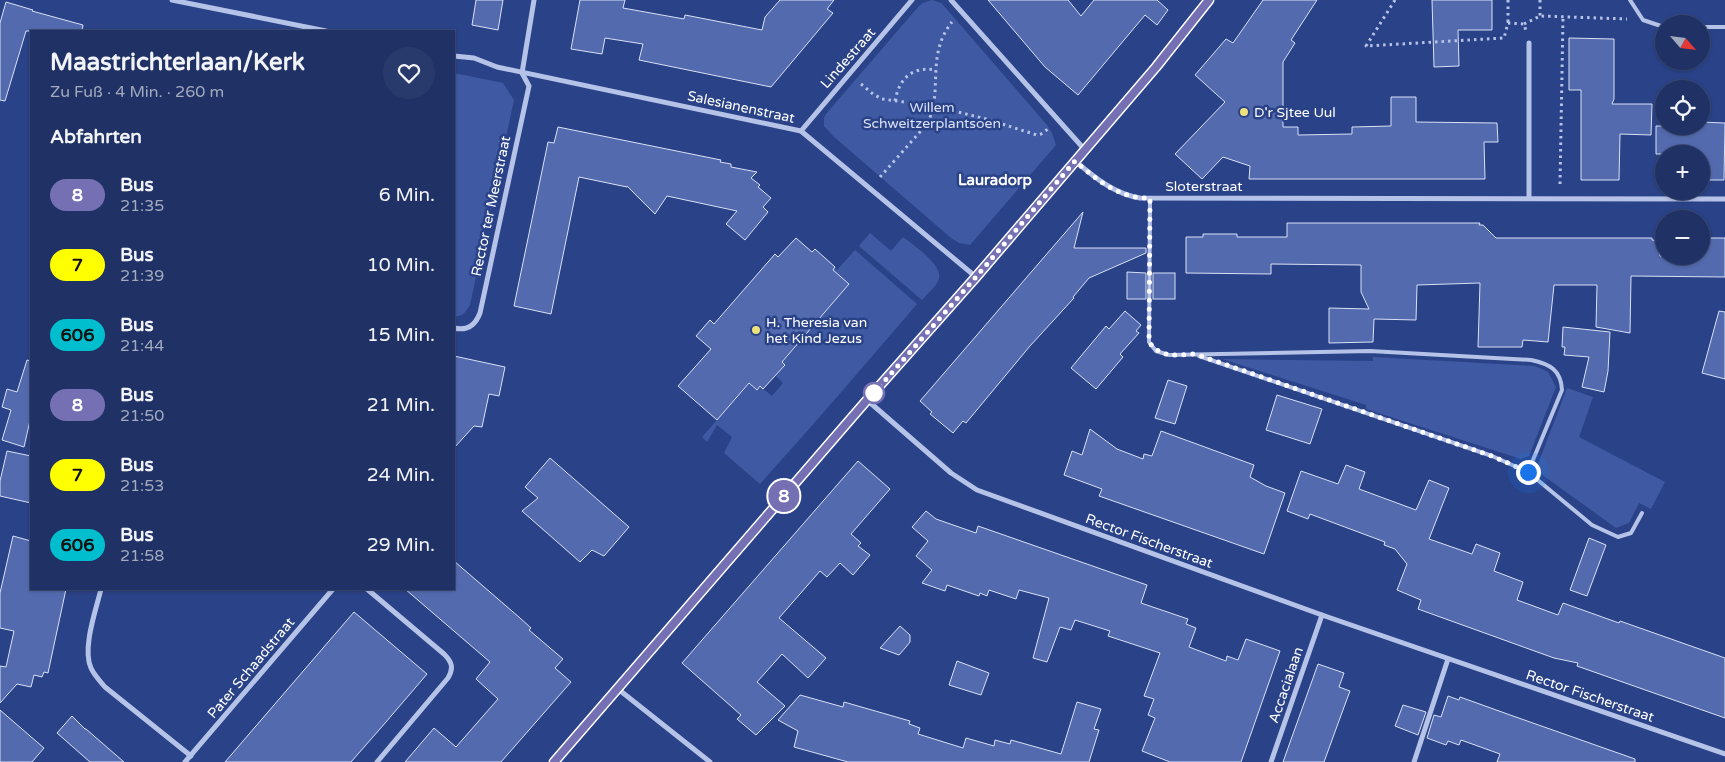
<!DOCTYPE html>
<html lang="de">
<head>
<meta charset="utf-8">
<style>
	:root { --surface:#203265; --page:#283a6b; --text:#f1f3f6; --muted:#a2aabf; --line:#3d4d79 }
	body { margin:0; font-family:"Varela Round",sans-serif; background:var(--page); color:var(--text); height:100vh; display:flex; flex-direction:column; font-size:19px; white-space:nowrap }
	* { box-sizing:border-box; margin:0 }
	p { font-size:16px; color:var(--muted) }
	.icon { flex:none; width:28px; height:28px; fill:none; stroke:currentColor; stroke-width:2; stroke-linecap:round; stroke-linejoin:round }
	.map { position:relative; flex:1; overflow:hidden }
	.details { position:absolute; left:30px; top:30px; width:425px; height:560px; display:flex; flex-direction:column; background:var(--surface); border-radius:0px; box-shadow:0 1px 4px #0004,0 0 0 1px var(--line) }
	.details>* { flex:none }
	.badge { padding:0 10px; border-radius:16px; font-size:18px; line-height:32px }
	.needle { width:32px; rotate:118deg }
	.tools { position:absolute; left:1655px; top:15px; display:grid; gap:10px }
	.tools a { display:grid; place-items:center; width:55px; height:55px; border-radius:50%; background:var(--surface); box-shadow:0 1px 4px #0004,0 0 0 1px var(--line); font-size:25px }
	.you { position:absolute; width:25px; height:25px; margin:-12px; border:4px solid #fff; border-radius:50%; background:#1a73e8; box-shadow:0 0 0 8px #1a73e833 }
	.map>.badge { position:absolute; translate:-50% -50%; box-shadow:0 0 0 2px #fff }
	h2 { padding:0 20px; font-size:19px; line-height:45px }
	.round { display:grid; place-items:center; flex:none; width:52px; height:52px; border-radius:26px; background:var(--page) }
	.overview { display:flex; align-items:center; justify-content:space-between; height:85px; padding:0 20px }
	h1 { font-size:24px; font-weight:700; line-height:38px }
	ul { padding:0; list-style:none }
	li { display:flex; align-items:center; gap:15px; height:70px; padding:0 20px }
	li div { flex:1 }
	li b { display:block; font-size:19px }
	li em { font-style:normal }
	li .badge { min-width:55px; font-weight:700; text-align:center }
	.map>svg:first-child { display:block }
	.green { fill:#3f5aa3 }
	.building { fill:#536aae; stroke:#d9e1f6 }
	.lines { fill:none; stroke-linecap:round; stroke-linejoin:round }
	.path { stroke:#b6c3e8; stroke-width:3; stroke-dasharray:2.5 4; stroke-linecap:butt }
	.service { stroke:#b6c3e8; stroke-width:4 }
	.minor { stroke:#b6c3e8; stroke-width:5 }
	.line-casing { stroke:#fff; stroke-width:11 }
	.line { stroke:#7570b3; stroke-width:8 }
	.walk { stroke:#fff; stroke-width:5; stroke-dasharray:0 9 }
	.poi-dot { fill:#eee27d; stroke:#2a4287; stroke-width:2 }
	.stop-dot { fill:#fff; stroke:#7570b3; stroke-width:2.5 }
	.labels { text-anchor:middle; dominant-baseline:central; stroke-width:5; stroke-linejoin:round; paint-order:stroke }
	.street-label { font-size:14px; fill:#fff; stroke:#2a4287 }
	.park-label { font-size:14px; fill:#d9e1f6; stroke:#2a4287 }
	.poi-label { font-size:14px; fill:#fff; stroke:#2a4287; text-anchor:start }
	.neighbourhood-label { font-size:15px; font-weight:bold; fill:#fff; stroke:#2a4287 }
</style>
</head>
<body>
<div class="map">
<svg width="1725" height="762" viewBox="0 0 1725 762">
	<rect width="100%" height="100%" fill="#2a4287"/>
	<g class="green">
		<path d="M932 0 941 3 944 6 1047 125 1052 133 1056 145 970 245 959 243 951 238 833 136 824 126V118L826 114 918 7 923 3Z"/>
		<path d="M454 73 503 83 514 100 470 305C466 311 462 318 454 316Z"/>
		<path d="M870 233 891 251 903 237C913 245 942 264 939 278 938 285 927 294 922 300L859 246Z"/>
		<path d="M855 250 917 304C865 365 814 424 760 484L724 453 732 437 717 425 707 442 702 437 749 384 757 390 761 387 772 396 783 383 776 376 785 365 783 362 849 284 833 270 835 268 837 270Z"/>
		<path d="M1373 357 1535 366 1548 372 1556 387 1529 456 1521 459 1366 409V405L1222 359 1373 361Z"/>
		<path d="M1567 388 1593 397 1579 437 1665 482 1651 509 1639 503 1629 523 1616 528 1541 474 1538 464Z"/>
	</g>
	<g class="building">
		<path d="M476 0H503L498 30 472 25Z"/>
		<path d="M580 0H625L623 8 684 19 685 15 762 30 765 17 780 0H834L827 9 833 13 771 87 639 60 643 44 605 38 602 54 571 49Z"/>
		<path d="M988 0H1068L1081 16 1094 0H1157L1168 10 1157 25 1145 15 1078 95 1045 67Z"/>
		<path d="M1263 0H1317L1291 40 1295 43 1283 62V127H1298V135L1352 134V127L1391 126V97H1416V122L1497 123 1498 142H1484L1485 179H1249L1250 166 1223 157 1202 179 1175 154 1225 102 1195 75 1226 39 1233 43Z"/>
		<path d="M1432 0H1492V30H1458L1459 66 1434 67Z"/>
		<path d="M6 2 33 10 32 11 83 25 82 31H26L5 101 0 100V23Z"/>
		<path d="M1569 38 1614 39V99L1612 104H1652L1651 135 1620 134 1619 180H1581V90H1569Z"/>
		<path d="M1701 122 1725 123 1724 180H1701V154H1656V126H1701Z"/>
		<path d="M558 127 721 160 720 162 731 164V167L757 172 751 178 760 185 758 187 771 198 763 207 768 212 745 240 726 224 737 211 667 196 655 214 627 186V187L579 177 551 314 514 306 548 142 554 143Z"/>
		<path d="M1083 212 1074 248H1146V253L1089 278 1073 297 1074 298 1030 346 966 423 963 421 953 433 930 414 932 412 920 401Z"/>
		<path d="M1287 223H1480L1479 225H1483L1496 238H1652V240L1660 241V256H1701V238H1725V277L1631 276 1630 333 1596 327 1597 285H1554L1548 342 1523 340 1522 347H1478L1480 283 1417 285 1416 320 1374 319 1373 342 1329 343V308L1369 309 1361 292V265L1271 264V274L1186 273V237H1203V234H1237V237H1287Z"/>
		<path d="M796 238 812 252 815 249 835 267 833 270 849 284 782 362 785 365 763 389 760 386 757 390 749 383 717 420 678 386 711 349 696 336 710 320 714 324 775 254 778 257Z"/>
		<path d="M1127 272 1146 273V299H1127Z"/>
		<rect x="1153" y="273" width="22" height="26"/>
		<path d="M1125 311 1141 325 1136 331 1139 333 1120 354 1123 357 1096 389 1071 368 1106 326 1109 329Z"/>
		<path d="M1719 311 1725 312V379L1702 373Z"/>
		<path d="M1563 327 1610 332 1608 371 1604 392 1582 387 1589 357 1564 355 1565 347H1562Z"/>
		<path d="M454 356 505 367 499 396 489 394 482 427 474 426 454 448Z"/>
		<path d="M27 360 31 361V416L24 447 2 440 11 410 2 407 7 389 17 392Z"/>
		<path d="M1168 380 1187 386 1175 424 1155 418Z"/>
		<path d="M1277 395 1322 409 1310 444 1266 430Z"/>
		<path d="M1090 429 1117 449 1143 459 1144 454 1152 456 1161 431 1254 465 1250 477 1266 486 1285 493 1264 554 1099 496 1102 489 1064 475 1072 451 1082 455Z"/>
		<path d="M7 451 31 456V503L0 496V481Z"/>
		<path d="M550 458 629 527 604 556 592 550 580 562 522 511 538 498 525 487Z"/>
		<path d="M858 461 890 489 851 534 861 543 858 546 870 555 853 575 840 563 827 577 820 571 779 618 826 658 808 678 782 654 757 682 785 706 756 735 737 719 741 715 682 663Z"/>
		<path d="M1346 465 1365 472 1359 489 1416 510 1429 480 1449 488 1429 539 1472 554 1476 544 1500 553 1494 571 1523 582 1517 600 1558 615 1563 603 1619 623 1620 621 1725 658V718L1577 666 1578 663 1554 658 1418 609 1421 600 1397 590 1407 564 1395 549 1384 545 1385 542 1310 514 1308 519 1287 511 1301 471 1338 484Z"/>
		<path d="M926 511 936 519 976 533 978 526 1147 585 1141 603 1188 619 1186 624 1196 628 1189 647 1226 661 1227 656 1238 660 1246 639 1280 651 1241 762H1170L1142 751 1155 718 1148 715 1154 699 1144 696 1160 653 1108 636 1110 631 1075 620 1071 630 1060 627 1047 662 1033 658 1049 598 1019 590 1016 599 989 590 987 596 980 593 979 596 947 585 945 591 922 583 932 570 916 556 928 541 912 527Z"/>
		<path d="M13 536 31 541V589H66L48 673 44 672 42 677 34 675 31 687 17 684 0 703V666L6 667 14 631 0 628V593Z"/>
		<path d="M1589 538 1606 545 1587 596 1570 590Z"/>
		<path d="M454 561 520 618 531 628 529 630 563 659 555 668 571 682 501 762H405L434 728 456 747 498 699 476 679 490 662 405 589H454Z"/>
		<path d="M354 612 427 674 386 722 351 762H225Z"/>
		<path d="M900 626 910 635V642L906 647 899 655 880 648Z"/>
		<path d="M957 661 989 673 981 695 949 685Z"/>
		<path d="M1318 664 1344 673 1339 687 1350 691 1340 718 1324 762H1283Z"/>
		<path d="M800 695 843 707 844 702 910 721 909 724 920 728 918 734 963 748 966 738 994 746 995 740 1010 744 1011 740 1061 754 1077 702 1101 709 1094 729 1099 730 1089 762H848L794 747 798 731 778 720Z"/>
		<path d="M1448 696 1459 700 1460 697 1513 716 1635 759V762H1497L1500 754 1461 740 1459 745 1448 741 1446 745 1427 738 1434 715 1441 717Z"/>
		<path d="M1403 705 1426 712 1418 735 1395 726Z"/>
		<path d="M0 710 44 748 32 762H0Z"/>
		<path d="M72 716 85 729H86L124 762H90L57 733Z"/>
	</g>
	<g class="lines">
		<g class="path">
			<path d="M1395 0 1366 46 1504 38 1508 23 1524 24 1526 31"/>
			<path d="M1508 0V23"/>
			<path d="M1540 0V16"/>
			<path d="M1524 24 1540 16 1627 19"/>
			<path d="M861 84 873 94 882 99 934 106 986 119 1037 135 1041 134 1048 129"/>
			<path d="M895 101C899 79 912 66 935 70"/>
			<path d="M880 177 927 124C944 92 925 56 952 22"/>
			<path d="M1560 184 1563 17"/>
		</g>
		<g class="service">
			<path d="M1630 0 1643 20 1664 27"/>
			<path d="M1701 27H1725"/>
			<path d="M1150 198 1149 342 1156 351 1169 355 1370 351 1531 360C1550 364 1561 370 1562 390L1528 472"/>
			<path d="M1199 356 1492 456 1528 472 1592 525 1618 537 1631 533 1642 513"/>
		</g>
		<g class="minor">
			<path d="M172 0 326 31"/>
			<path d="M951 0 1085 150"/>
			<path d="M1529 43V198"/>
			<path d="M454 56 474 58 497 67 801 131 976 277"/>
			<path d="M801 131 912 0"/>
			<path d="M1075 161C1094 177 1114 194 1140 198L1725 199"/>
			<path d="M454 328C467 331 475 326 480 313L529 86 522 73 534 0"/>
			<path d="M867 400 951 473 977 490 1322 615 1725 754"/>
			<path d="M101 589C96 610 82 648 91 668 94 675 100 681 105 687L191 756"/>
			<path d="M367 589 444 654C452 662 454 668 448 678L377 762"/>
			<path d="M618 689 710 762"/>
			<path d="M185 762 333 589"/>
			<path d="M554 762 867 400 976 277 1156 67 1209 0"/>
			<path d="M1271 762 1322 615"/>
			<path d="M1414 762 1448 659"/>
		</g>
	</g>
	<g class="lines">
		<defs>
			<path id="line" d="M554 762 867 400 976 277 1156 67 1209 0"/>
		</defs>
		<use href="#line" class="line-casing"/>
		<use href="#line" class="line"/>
		<path class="walk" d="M874 393 976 277 1075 161C1097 180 1120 199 1150 198L1149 342C1162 359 1175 355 1195 354L1492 456 1528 472"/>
	</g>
	<g class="poi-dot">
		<circle cx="1244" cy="112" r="5"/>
		<circle cx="756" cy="330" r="5"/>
	</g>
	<circle class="stop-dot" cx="874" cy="393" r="10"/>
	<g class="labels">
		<g class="street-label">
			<text transform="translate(848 58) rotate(-49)">Lindestraat</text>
			<text transform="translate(741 107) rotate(12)">Salesianenstraat</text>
			<text x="1204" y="186">Sloterstraat</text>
			<text transform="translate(491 206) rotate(-78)">Rector ter Meerstraat</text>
			<text transform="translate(1149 541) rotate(20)">Rector Fischerstraat</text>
			<text transform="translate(251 668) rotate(-50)">Pater Schaadstraat</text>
			<text transform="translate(1286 685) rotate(-71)">Accacialaan</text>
			<text transform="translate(1590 696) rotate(19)">Rector Fischerstraat</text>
		</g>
		<g class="park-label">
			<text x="932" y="107">Willem<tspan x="932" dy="16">Schweitzerplantsoen</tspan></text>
		</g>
		<g class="poi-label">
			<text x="1254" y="112">D'r Sjtee Uul</text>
			<text x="766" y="322">H. Theresia van<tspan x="766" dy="16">het Kind Jezus</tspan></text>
		</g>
		<g class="neighbourhood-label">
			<text x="995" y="180">Lauradorp</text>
		</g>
	</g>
</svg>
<div class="tools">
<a><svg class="needle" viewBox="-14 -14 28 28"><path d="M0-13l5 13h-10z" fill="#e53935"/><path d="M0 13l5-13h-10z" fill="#a2aabf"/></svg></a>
<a><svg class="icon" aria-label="locate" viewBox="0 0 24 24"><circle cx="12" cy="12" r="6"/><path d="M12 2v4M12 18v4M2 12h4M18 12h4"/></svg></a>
<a>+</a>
<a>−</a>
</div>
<div class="you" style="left:1528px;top:472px"></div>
<b class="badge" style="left:784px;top:496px;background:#7570b3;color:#fff">8</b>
<section class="details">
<div class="overview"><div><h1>Maastrichterlaan/Kerk</h1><p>Zu Fuß · 4 Min. · 260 m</p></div><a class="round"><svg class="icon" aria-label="heart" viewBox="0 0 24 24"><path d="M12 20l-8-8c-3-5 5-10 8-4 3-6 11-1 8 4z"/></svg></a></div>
<h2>Abfahrten</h2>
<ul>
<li><span class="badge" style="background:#7570b3;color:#fff">8</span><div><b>Bus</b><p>21:35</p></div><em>6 Min.</em></li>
<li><span class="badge" style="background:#ff0;color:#111">7</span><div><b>Bus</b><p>21:39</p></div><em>10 Min.</em></li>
<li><span class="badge" style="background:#00becd;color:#111">606</span><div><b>Bus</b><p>21:44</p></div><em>15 Min.</em></li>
<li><span class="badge" style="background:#7570b3;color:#fff">8</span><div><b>Bus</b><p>21:50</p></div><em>21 Min.</em></li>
<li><span class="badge" style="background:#ff0;color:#111">7</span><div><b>Bus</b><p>21:53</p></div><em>24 Min.</em></li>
<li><span class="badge" style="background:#00becd;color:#111">606</span><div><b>Bus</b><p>21:58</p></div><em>29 Min.</em></li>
</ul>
</section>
</div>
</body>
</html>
